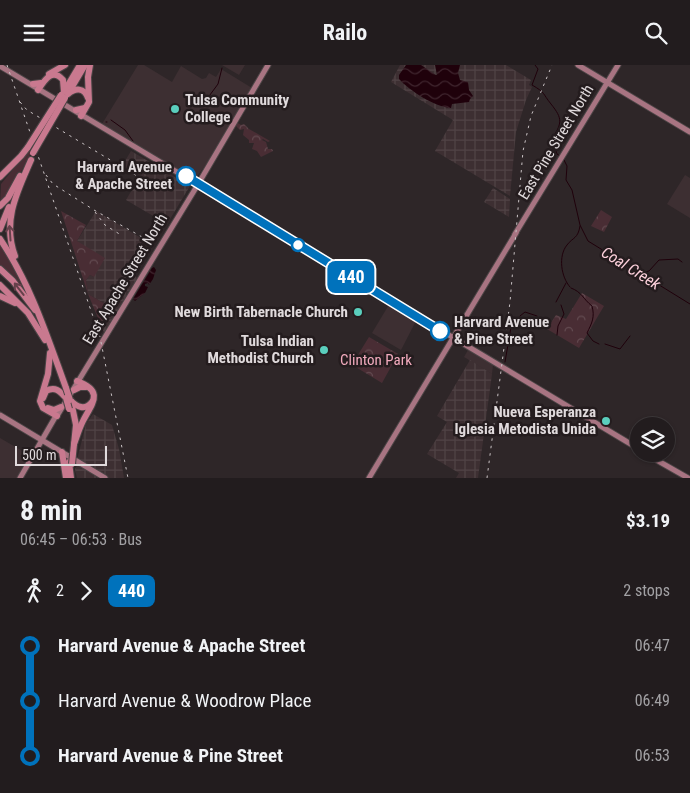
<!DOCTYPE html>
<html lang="en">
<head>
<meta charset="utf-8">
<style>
	:root { --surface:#221c1e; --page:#2a2527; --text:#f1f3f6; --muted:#a2a1a4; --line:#3f3a3c }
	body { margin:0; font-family:"Roboto Condensed",sans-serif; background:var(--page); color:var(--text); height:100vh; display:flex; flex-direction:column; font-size:19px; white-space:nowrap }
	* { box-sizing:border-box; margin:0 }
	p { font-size:16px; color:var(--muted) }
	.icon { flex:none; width:28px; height:28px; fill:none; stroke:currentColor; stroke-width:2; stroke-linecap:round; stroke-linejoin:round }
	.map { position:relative; height:413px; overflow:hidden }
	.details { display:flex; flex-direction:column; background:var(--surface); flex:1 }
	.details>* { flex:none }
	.badge { padding:0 10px; border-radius:8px; font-size:18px; line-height:32px }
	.fabs { position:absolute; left:630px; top:352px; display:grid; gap:10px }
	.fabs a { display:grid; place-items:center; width:45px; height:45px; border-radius:50%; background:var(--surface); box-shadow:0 1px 4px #0004,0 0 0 1px var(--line); font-size:25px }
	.scale { position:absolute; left:15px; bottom:12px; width:92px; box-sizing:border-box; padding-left:5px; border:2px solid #e0dadc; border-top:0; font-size:14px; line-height:18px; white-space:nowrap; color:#e0dadc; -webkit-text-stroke:4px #241c1e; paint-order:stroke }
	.map>.badge { position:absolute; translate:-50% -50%; box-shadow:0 0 0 2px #fff }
	.legs { display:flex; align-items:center; gap:8px; height:55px; padding:0 20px; font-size:16px }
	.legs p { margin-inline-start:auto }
	.overview { display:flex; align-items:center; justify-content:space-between; height:85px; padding:0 20px }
	h1 { font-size:28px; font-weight:700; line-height:38px }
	ul { padding:0 20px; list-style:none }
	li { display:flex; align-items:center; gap:18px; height:55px; font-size:19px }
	li i { display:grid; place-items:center; width:8px; height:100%; margin:0 6px; background:currentColor }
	li i::after { content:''; width:12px; height:12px; margin:-6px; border:4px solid; border-radius:50%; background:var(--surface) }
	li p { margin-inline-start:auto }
	li:first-child i { background:linear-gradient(#0000 50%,currentColor 0) }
	li:last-child i { background:linear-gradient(currentColor 50%,#0000 0) }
	header { display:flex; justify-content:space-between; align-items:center; height:65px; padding:0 20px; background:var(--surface); font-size:22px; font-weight:700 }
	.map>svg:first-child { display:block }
	.built { fill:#3d2f32 }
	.industrial { fill:url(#industrial-grid) }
	.green { fill:#492d34 }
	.forest { fill:url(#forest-crowns) }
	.water { fill:url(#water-waves) }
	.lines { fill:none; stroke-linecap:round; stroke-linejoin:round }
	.stream { stroke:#1f010b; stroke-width:1 }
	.major-casing { stroke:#4b4445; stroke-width:7 }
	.highway-casing { stroke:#4b4445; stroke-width:8 }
	.major { stroke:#a87482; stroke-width:5 }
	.highway { stroke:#c9798f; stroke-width:6 }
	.rail { stroke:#cbc4c6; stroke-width:1; stroke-dasharray:2.5 5; stroke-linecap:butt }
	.highway-bridge-casing { stroke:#4b4445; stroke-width:8; stroke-linecap:butt }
	.highway-bridge { stroke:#c9798f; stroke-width:6 }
	.oneway { stroke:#66414b }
	.line-1-casing { stroke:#fff; stroke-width:11 }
	.line-1 { stroke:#0072bc; stroke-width:8 }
	.poi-dot { fill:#5acebd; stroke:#241c1e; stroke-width:2 }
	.stop-1-dot { fill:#fff; stroke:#0072bc; stroke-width:2.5 }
	.labels { text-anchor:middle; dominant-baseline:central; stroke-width:5; stroke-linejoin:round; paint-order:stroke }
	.poi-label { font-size:15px; font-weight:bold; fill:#e0dadc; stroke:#241c1e; text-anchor:end }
	.street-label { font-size:15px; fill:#e0dadc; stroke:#241c1e }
	.stop-label { font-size:15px; font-weight:bold; fill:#e0dadc; stroke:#241c1e; text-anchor:end }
	.park-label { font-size:15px; fill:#f3abbe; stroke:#241c1e }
	.water-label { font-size:16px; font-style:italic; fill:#fed1dc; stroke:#241c1e }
</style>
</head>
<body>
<header><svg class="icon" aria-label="menu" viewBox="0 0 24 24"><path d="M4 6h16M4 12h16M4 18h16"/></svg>Railo<svg class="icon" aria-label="search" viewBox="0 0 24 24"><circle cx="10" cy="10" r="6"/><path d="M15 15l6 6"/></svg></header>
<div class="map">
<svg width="690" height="413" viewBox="0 0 690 413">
	<defs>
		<pattern id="industrial-grid" width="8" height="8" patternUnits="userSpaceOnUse" patternTransform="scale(1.25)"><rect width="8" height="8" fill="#3d2f32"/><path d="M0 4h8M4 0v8" fill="none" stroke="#504345"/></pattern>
		<pattern id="forest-crowns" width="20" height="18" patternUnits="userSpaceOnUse" patternTransform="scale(1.25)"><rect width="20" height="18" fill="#492d34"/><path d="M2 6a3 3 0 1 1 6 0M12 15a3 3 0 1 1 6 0" fill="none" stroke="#634b51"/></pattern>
		<pattern id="water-waves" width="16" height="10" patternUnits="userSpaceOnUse" patternTransform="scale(1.25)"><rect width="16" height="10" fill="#1f010b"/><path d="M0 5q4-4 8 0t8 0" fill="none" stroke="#3f252e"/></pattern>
	</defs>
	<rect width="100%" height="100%" fill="#2e2628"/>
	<g class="built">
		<path d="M138 0H144L172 17 181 1 202 14 206 13 209 8 216 12 221 4 252 23 205 101 195 114 102 59Z"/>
		<path d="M222 0H245L239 10Z"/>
		<path d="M685 110 690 113V153L667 139Z"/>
		<path d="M390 238 417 254 401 285 372 268Z"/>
		<path d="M468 285 493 300 492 309 464 292Z"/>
		<path d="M0 373 31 391 18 413H0Z"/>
	</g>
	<g class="industrial">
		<path d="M400 0H506L531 15 529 20 532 22 526 35 516 67 510 131 435 86 453 55 391 17Z"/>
		<path d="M131 86 190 121 167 159 126 135 140 111 122 101Z"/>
		<path d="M493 123 510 134 509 152 484 137Z"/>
		<path d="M96 146 146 176 127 206 138 213 104 269 100 258 112 243 88 229 86 215 90 210 94 212 77 176Z"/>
		<path d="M470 295 492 309 478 413H456L459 408 427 389 447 357 437 351Z"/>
		<path d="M93 349 112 360 119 384 124 413H108L77 395 86 359Z"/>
		<path d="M78 399 100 413H77L75 404Z"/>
	</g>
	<g class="green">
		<path d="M31 82 32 86 11 126 0 140 1 119Z"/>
		<path d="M0 177 37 244 0 203Z"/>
	</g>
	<g class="forest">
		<path d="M236 57 241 60 244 59 249 64 270 76 268 77 263 74 262 75 266 77 268 84H272L273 86 261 92 257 86 252 84 254 78H249V75L243 70 244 64 240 65 235 60Z"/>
		<path d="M601 145 612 152 604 167 591 161Z"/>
		<path d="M61 146 86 160 77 176 105 193 94 212 90 210 86 215 88 229 112 243 100 258 88 229Z"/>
		<path d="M582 228 604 241 579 283 547 264 556 250 566 254Z"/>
		<path d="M369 272 398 289 382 318 354 301 357 296 356 293Z"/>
	</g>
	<g class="water">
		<path d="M406 0H421L436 10H437L435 0H460L458 8 460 15 468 17 469 25 473 31 470 34 469 37 452 39 451 43C435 42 410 26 399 14V10Z"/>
		<path d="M154 202 156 205 153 214 149 220 148 218 145 219V221L148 222 145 228 135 236 133 234 152 203Z"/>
	</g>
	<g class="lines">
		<g class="stream">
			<path d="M535 0 538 4 532 20C546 28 542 28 551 39 563 54 562 58 552 74L557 89 560 91"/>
			<path d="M204 38 218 19 222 3"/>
			<path d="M111 55 125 65 133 76"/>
			<path d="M106 57H107"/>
			<path d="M563 93 567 101 566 115 572 125 580 160 588 176 690 239"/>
			<path d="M640 208 649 206 659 195 678 194 682 197"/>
			<path d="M570 222C561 212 558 191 567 180 573 172 578 174 580 161"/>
			<path d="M571 223C582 227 583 234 592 241 595 252 592 258 587 268L593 276 599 279"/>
			<path d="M556 237 566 218"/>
			<path d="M520 251 525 247 537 251"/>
			<path d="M557 270 558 261 564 249 561 240"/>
			<path d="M605 279 620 284 630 271"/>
			<path d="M505 297 511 262"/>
		</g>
		<defs>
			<g id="major">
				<path d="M578 0 690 67"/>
				<path d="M0 1 639 384"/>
				<path d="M515 169 618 0"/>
				<path d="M0 350 105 413"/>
				<path d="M57 351 197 121 268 0"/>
				<path d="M646 389 688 413"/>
				<path d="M20 413 57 349"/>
				<path d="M369 413 516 168"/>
			</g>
			<g id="highway">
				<path d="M49 9 65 0"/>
				<path d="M33 19 41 18"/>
				<path d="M38 25C44 16 52 2 63 15L64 27"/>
				<path d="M65 25 80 0"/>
				<path d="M69 27 85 0"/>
				<path d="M68 29C75 23 84 22 88 33"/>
				<path d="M76 45 85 43"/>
				<path d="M81 51 89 37 88 12 90 0"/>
				<path d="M0 112 21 91 28 82"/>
				<path d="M0 141 8 133 20 111"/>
				<path d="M0 164 9 142"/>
				<path d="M0 174C31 220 47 271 66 323"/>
				<path d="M15 191C2 156 17 127 31 95"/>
				<path d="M0 204 13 216 35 245"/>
				<path d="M0 220 28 248 45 275"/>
				<path d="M0 231 15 238"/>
				<path d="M50 288 48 309 40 336 43 343 57 351"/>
				<path d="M74 325 80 322H86"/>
				<path d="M43 333 46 326C55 321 60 326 66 333"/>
				<path d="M70 335C77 342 85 346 92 337"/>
				<path d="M71 336 76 360 73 389"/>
				<path d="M48 343 54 345 61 342"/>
				<path d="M74 379C77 371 79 364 83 356 93 337 104 326 77 316"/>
				<path d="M62 387 66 413"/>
				<path d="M69 397 71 413"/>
			</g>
		</defs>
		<use href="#major" class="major-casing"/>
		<use href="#highway" class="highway-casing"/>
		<use href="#major" class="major"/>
		<use href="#highway" class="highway"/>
		<g class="rail">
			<path d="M7 0 100 272 128 413"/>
			<path d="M20 37 27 45 142 114"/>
			<path d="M46 110 53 119 94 145 151 177"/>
			<path d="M95 147 105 160 121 170"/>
			<path d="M487 413 510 237 523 86 531 51 552 0"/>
		</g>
		<defs>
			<g id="highway-bridge">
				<path d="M28 82 61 30"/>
				<path d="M33 88 65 33"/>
				<path d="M66 323 70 335"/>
				<path d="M66 333 69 344"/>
				<path d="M72 399 73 389"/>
			</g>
		</defs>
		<use href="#highway-bridge" class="highway-bridge-casing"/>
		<use href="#highway-bridge" class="highway-bridge"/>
	</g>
	<defs><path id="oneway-shaft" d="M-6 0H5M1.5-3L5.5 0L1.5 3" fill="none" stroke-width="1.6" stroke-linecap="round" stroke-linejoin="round" transform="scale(1.25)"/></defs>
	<g class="oneway">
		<use href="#oneway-shaft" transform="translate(10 168) rotate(-94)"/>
		<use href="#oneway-shaft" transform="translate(19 224) rotate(-128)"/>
	</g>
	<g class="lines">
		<defs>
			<path id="line-1" d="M186 111 440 266"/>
		</defs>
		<use href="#line-1" class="line-1-casing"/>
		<use href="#line-1" class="line-1"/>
	</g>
	<g class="poi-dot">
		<circle cx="175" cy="44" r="5"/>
		<circle cx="358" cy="247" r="5"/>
		<circle cx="324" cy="285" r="5"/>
		<circle cx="606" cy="356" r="5"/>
	</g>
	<g class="stop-1-dot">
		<circle cx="186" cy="111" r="9"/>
		<circle cx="298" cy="180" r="6"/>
		<circle cx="440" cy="266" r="9"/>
	</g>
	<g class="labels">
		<g class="poi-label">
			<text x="185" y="35" text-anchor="start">Tulsa Community<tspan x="185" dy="17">College</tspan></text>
			<text x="348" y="247">New Birth Tabernacle Church</text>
			<text x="314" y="276">Tulsa Indian<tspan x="314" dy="17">Methodist Church</tspan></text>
			<text x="596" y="347">Nueva Esperanza<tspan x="596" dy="17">Iglesia Metodista Unida</tspan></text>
		</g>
		<g class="street-label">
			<text transform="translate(556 77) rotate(-59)">East Pine Street North</text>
			<text transform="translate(125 214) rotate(-59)">East Apache Street North</text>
		</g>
		<g class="stop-label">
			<text x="172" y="102">Harvard Avenue<tspan x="172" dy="17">&amp; Apache Street</tspan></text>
			<text x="454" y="257" text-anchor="start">Harvard Avenue<tspan x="454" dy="17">&amp; Pine Street</tspan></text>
		</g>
		<g class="park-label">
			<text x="376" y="295">Clinton Park</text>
		</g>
		<g class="water-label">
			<text transform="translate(631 203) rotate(32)">Coal Creek</text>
		</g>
	</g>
</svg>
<div class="fabs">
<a><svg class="icon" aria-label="layers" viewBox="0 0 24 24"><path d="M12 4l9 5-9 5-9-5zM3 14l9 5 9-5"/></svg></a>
</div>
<div class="scale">500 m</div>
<b class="badge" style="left:351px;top:212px;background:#0072bc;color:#fff">440</b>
</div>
<section class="details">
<div class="overview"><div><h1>8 min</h1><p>06:45 – 06:53 · Bus</p></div><b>$3.19</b></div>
<div class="legs"><svg class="icon" aria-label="walk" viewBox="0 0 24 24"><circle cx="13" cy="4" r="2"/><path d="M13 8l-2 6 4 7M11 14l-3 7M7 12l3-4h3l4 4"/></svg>2<svg class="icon" aria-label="forward" viewBox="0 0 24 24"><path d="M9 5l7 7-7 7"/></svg><b class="badge" style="background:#0072bc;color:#fff">440</b><p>2 stops</p></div>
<ul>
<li><i style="color:#0072bc"></i><b>Harvard Avenue &amp; Apache Street</b><p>06:47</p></li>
<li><i style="color:#0072bc"></i><span>Harvard Avenue &amp; Woodrow Place</span><p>06:49</p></li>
<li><i style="color:#0072bc"></i><b>Harvard Avenue &amp; Pine Street</b><p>06:53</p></li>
</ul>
</section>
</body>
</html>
